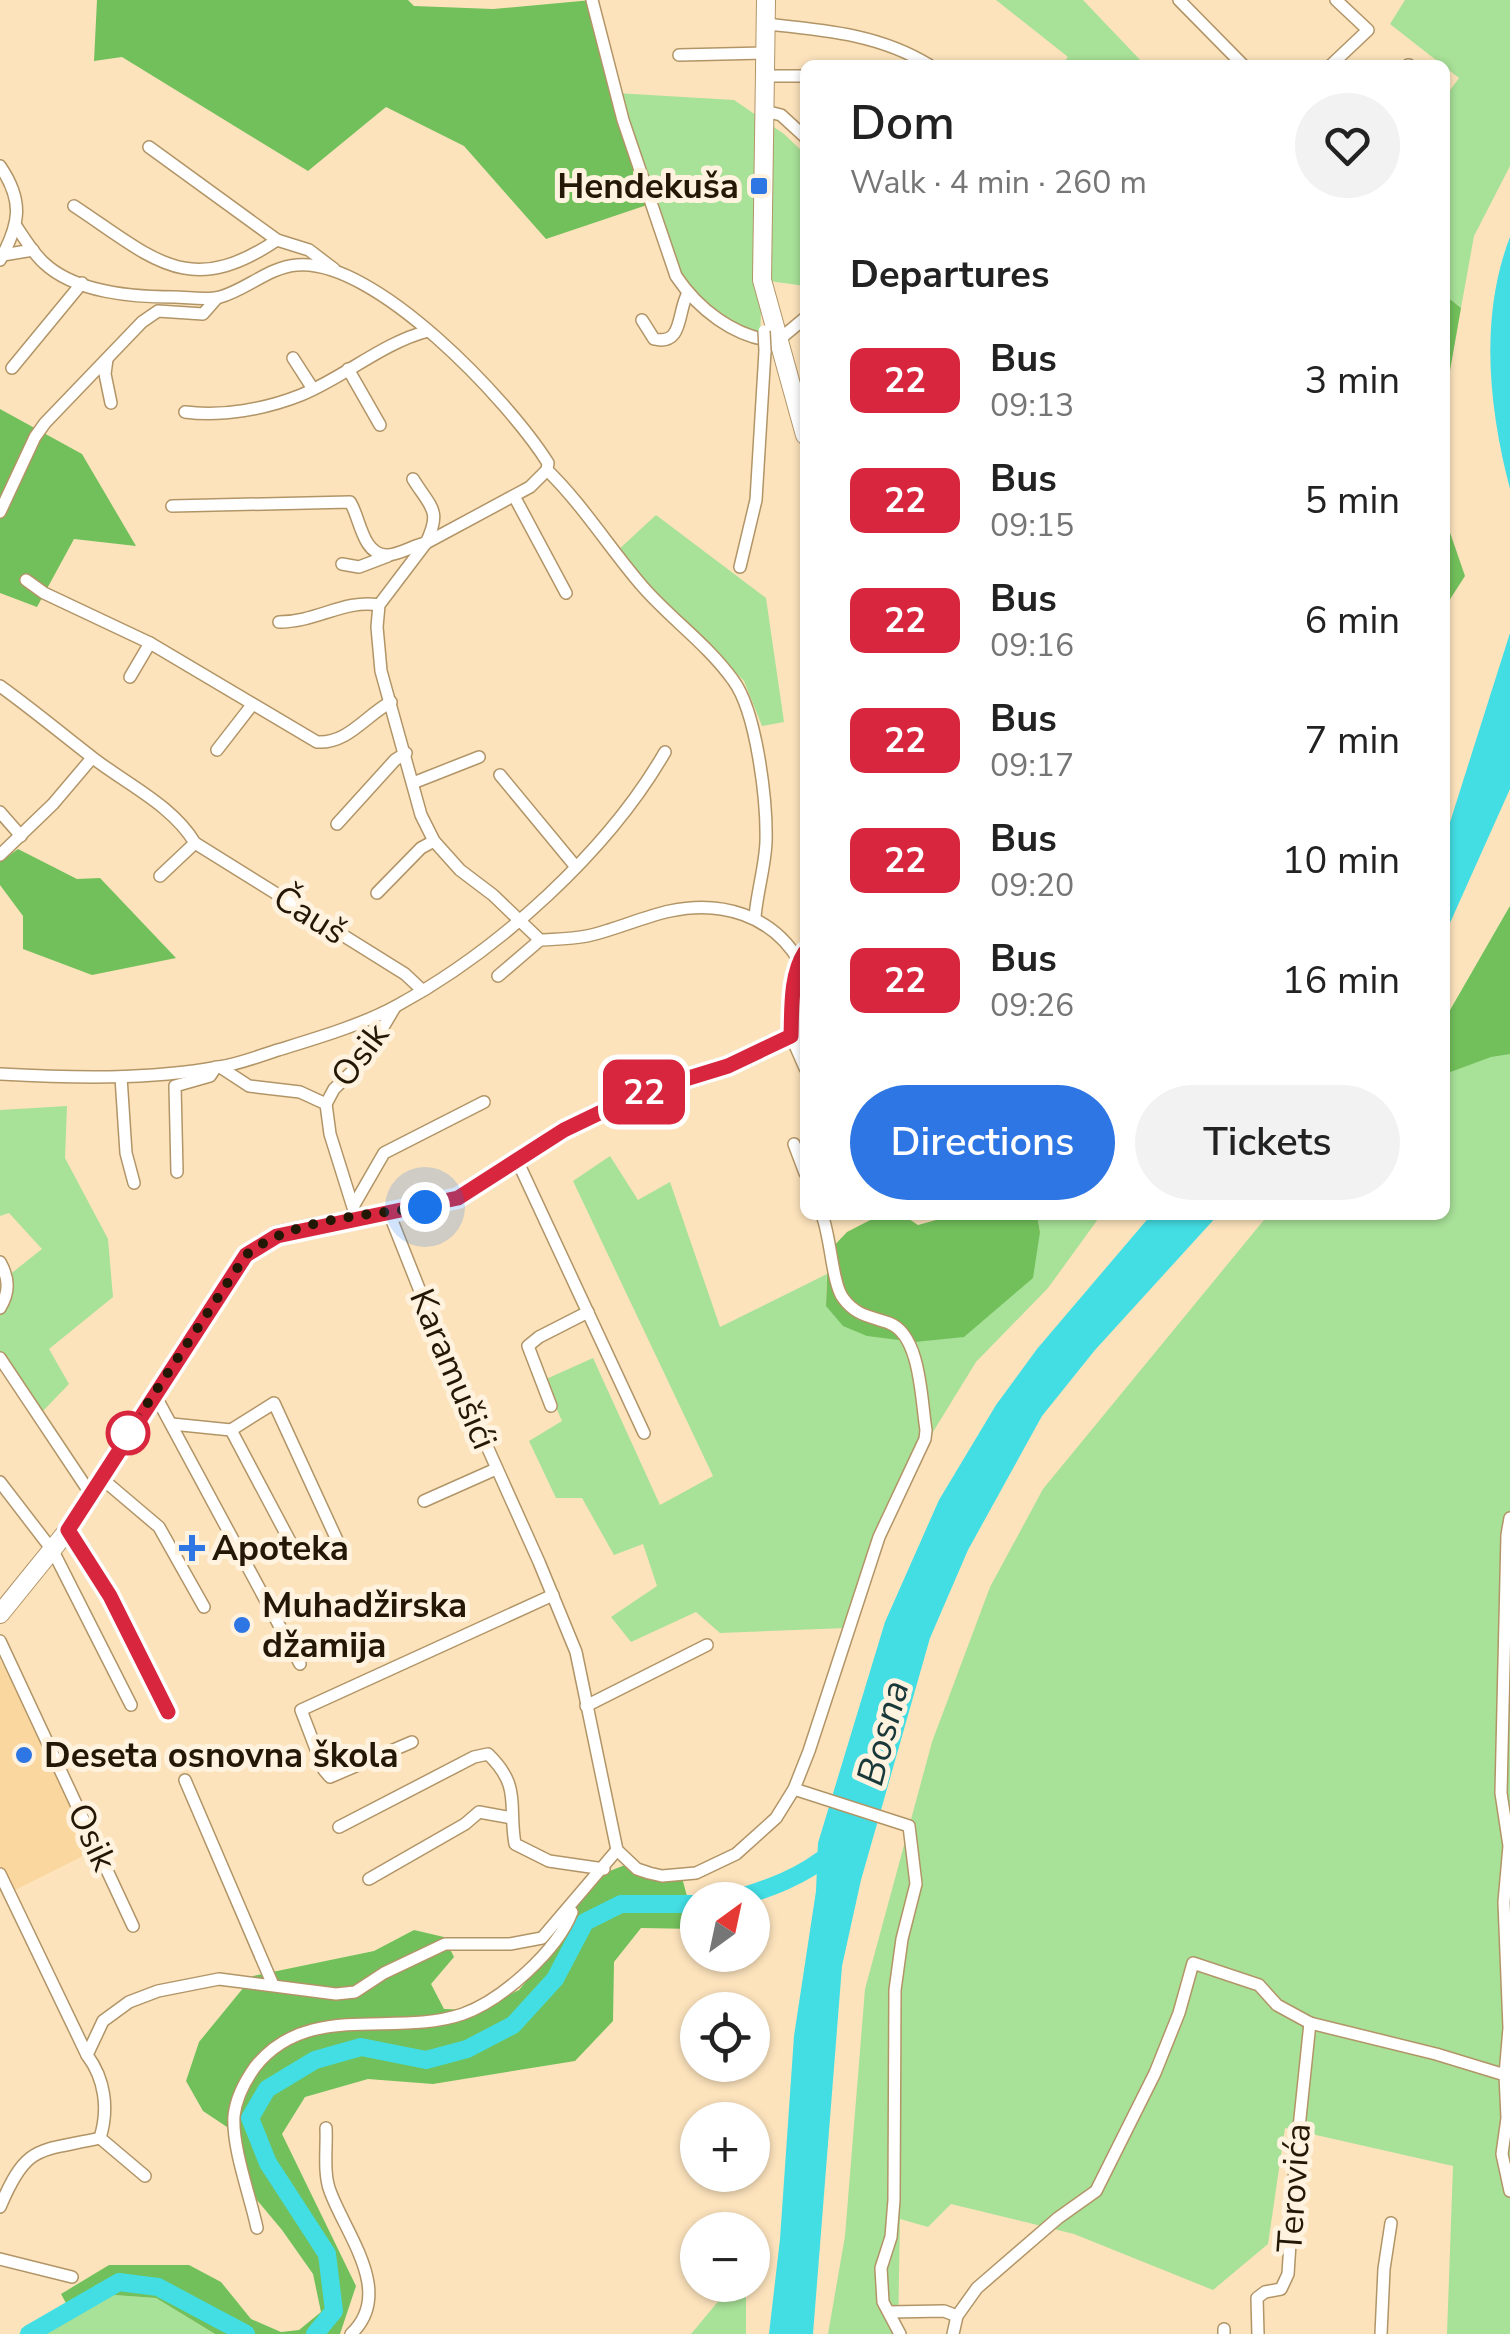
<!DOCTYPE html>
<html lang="en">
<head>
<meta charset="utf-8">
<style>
	:root { --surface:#fff; --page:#f2f2f2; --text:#222; --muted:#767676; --accent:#2e76e3 }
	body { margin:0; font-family:"Nunito Sans",sans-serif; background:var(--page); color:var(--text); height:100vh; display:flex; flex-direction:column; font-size:38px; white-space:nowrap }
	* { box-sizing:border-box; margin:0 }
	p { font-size:32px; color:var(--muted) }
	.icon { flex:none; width:55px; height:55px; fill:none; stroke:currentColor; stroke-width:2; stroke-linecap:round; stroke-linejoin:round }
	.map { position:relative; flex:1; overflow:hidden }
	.panel { position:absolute; left:800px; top:60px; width:650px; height:1160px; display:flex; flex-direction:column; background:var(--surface); border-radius:15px; box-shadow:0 2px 8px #0004 }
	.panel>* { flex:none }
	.badge { padding:0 20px; border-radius:15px; font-size:35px; line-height:65px }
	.needle { width:65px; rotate:33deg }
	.fabs { position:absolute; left:680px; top:1882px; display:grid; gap:20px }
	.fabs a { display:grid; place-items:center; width:90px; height:90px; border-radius:50%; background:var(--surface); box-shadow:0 2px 8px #0004; font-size:50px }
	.you { position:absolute; width:50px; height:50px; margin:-25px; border:8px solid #fff; border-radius:50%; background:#1a73e8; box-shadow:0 0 0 15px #1a73e833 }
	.map>.badge { position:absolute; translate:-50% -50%; box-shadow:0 0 0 5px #fff }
	h2 { padding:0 50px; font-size:38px; line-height:90px }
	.round { display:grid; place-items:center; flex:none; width:105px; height:105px; border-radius:52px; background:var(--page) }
	.head { display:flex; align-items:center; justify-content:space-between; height:170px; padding:0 50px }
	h1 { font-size:48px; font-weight:600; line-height:75px }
	.button { display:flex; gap:20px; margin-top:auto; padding:20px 50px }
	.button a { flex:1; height:115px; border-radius:60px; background:var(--accent); color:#fff; font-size:40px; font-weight:600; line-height:115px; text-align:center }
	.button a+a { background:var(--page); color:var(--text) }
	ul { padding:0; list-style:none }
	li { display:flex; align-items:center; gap:30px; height:120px; padding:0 50px }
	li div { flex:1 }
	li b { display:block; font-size:38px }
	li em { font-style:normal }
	li .badge { min-width:110px; font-weight:700; text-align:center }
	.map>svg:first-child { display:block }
	.built { fill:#fad79f }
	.green { fill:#a8e198 }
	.forest { fill:#72c05b }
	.water { fill:#42dee4 }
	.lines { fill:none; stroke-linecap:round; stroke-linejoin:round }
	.river { stroke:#42dee4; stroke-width:18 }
	.street-casing { stroke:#b29567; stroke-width:14 }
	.secondary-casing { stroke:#b29567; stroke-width:20 }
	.street { stroke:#fff; stroke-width:11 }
	.secondary { stroke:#fff; stroke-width:18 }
	.street-bridge-casing { stroke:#b29567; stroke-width:14; stroke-linecap:butt }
	.street-bridge { stroke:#fff; stroke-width:11 }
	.line-casing { stroke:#fff; stroke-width:22 }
	.line { stroke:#d7263d; stroke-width:15 }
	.walk { stroke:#231805; stroke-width:10; stroke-dasharray:0 18 }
	.poi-dot { fill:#2e76e3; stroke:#fff2df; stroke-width:4 }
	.stop-dot { fill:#fff; stroke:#d7263d; stroke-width:5 }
	.labels { text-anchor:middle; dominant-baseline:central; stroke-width:10; stroke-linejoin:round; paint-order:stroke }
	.poi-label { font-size:35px; font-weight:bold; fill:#231805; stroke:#fff2df; text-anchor:start }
	.street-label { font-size:35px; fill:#231805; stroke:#fff2df }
	.water-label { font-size:38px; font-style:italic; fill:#183839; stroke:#fff2df }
</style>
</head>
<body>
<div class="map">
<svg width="1510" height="2334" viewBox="0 0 1510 2334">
	<rect width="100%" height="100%" fill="#fce3bc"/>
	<path class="built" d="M0 1659 95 1850 11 1892 0 1870Z"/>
	<g class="green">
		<path d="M996 0H1083L1145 65H1061L1068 57Z"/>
		<path d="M1405 0H1510V166L1474 236 1461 308 1445 295V97L1459 78 1390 24Z"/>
		<path d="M616 93 734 100 784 134 805 154V286L762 280 760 340 688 293Z"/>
		<path d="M656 515 766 598 784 722 762 726 744 681 616 552Z"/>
		<path d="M1510 906V2334H1447L1453 2166 1285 2128 1268 2244 1213 2290 1074 2234 951 2204 928 2227 900 2219 898 2334H828L845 2236 865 1989 932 1742 990 1587 1043 1489 1268 1215H1445V1019Z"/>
		<path d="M67 1106 65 1158 108 1239 113 1297 49 1349 69 1384 43 1411 0 1354V1308L8 1276 42 1249 9 1213 0 1216V1110Z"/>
		<path d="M610 1156 638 1200 670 1182 720 1327 827 1274 826 1306 1040 1232 1037 1215H1101L1048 1288 976 1362 928 1440 875 1540 846 1628 720 1633 696 1612 631 1642 611 1617 657 1586 643 1544 614 1555 582 1498H556L529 1441 562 1421 544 1380 593 1358 660 1505 713 1476 573 1181Z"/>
		<path d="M732 2285H746V2334H691Z"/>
		<path d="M114 2295 156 2298 215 2334H18L69 2309 73 2315Z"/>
	</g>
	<g class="forest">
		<path d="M97 0H408L414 6 493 9 592 0 653 203 546 239 464 146 386 107 308 171 122 57 94 61Z"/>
		<path d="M1445 295 1461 308 1445 399Z"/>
		<path d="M0 409 82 454 136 546 74 539 37 607 0 593Z"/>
		<path d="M1445 518 1465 576 1445 607Z"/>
		<path d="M18 849 77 879 100 878 176 958 92 975 23 949V916L0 885V862Z"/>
		<path d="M1510 906V1054L1491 1057 1445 1074V1019Z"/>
		<path d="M880 1215H903L918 1225 954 1215H1037L1040 1232 1033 1278 964 1337 915 1342 867 1336 843 1326 826 1306 828 1252 847 1232Z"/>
		<path d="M630 1863 681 1874 696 1929 641 1928 614 1962 613 2021 575 2061 433 2084 368 2079 305 2097 282 2134 356 2286 340 2334H215L156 2298 114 2295 73 2316 61 2294 109 2265H189L221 2282 251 2319 281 2332 299 2330 321 2312 313 2274 282 2230 247 2188 227 2127 203 2111 186 2081 199 2042 253 1976 374 1951 414 1930 444 1937 454 1957 431 1984 444 2009 476 2010 519 1990 556 1945 568 1905 597 1876Z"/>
	</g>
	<g class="water">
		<path d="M1510 237V489C1489 409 1479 317 1510 237Z"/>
		<path d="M1510 633V789L1445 934V838Z"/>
		<path d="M1151 1215H1218L1095 1350 1042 1416 968 1550 930 1638 861 1880 842 1966 813 2334H769L780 2239 794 2036 816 1891 818 1843 885 1622 939 1500 996 1405 1037 1349Z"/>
	</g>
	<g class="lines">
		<g class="river">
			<path d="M731 1900C768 1889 803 1877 833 1851"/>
			<path d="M29 2334 119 2282 158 2287 246 2334"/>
			<path d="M315 2334 334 2311 327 2254 268 2163 250 2118 267 2089 315 2060 361 2047 426 2060 467 2049 513 2025 555 1979 585 1922 621 1904H698"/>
		</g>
		<defs>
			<g id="street">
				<path d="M592 0 623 120 676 276C698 309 734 337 774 341"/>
				<path d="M1179 0 1243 65"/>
				<path d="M766 24C823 30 879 34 929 65"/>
				<path d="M679 55 766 53"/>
				<path d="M1331 65 1368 30 1336 0"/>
				<path d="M1408 65H1409"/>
				<path d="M766 76H805"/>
				<path d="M765 111 781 115 805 137"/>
				<path d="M149 147 277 240 309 250 334 269"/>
				<path d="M0 166C24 201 20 224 0 260"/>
				<path d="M74 206C153 258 188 300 277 240"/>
				<path d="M16 226C24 238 33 253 44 263 76 293 133 297 174 297 188 297 206 301 220 297 246 290 269 267 297 265 375 258 509 401 548 463L547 470C583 505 610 549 643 587 672 620 708 645 733 680 757 712 767 802 766 842 765 867 757 892 755 917"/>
				<path d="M3 255 33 250"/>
				<path d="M642 320 654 339C684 346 677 311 688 293"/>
				<path d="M781 338 805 318"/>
				<path d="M293 358 313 389"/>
				<path d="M107 359 105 374 111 403"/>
				<path d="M12 368 82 283"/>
				<path d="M348 369 380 425"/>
				<path d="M185 412C222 417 266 409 301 395 345 377 382 343 428 331"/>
				<path d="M547 470 530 487 426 543 379 605 377 627 381 671 421 815 434 841 460 870 493 895 540 940C556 939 572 939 587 936 615 930 642 917 670 911 721 900 772 915 799 961"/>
				<path d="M514 496 566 593"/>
				<path d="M172 506 350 502C360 517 362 554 386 555 397 556 414 545 426 543 442 510 431 508 413 479"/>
				<path d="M0 512 35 437 45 423 142 322 158 311 203 314 217 298"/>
				<path d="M342 564 359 567 388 556"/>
				<path d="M740 567 756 500 765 351"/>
				<path d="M26 580 44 593 150 643 317 742C348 744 366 715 391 702"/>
				<path d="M279 622C317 622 344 599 379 605"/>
				<path d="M130 677 150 643"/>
				<path d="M0 686C32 709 62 734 93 758 128 785 172 805 195 843L405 974 422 990"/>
				<path d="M217 750 252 705"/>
				<path d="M500 775 576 867"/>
				<path d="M413 783 479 757"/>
				<path d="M0 812 21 836"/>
				<path d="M337 824 395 760 406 753"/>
				<path d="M0 855 53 804 92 758"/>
				<path d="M160 876 195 843"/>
				<path d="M377 893 421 848 434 841"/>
				<path d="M498 976 540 940"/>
				<path d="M791 1036 805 1068"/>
				<path d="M220 1067 249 1086 300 1092 326 1104 330 1134 356 1217"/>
				<path d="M0 1074C72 1078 148 1080 219 1067 239 1064 259 1056 278 1050 317 1038 362 1025 398 1005 499 950 608 851 665 752"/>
				<path d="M121 1077 126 1153 134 1183"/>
				<path d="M326 1104 334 1089 363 1061 395 1007"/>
				<path d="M794 1144 805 1173"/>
				<path d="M516 1158 644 1433"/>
				<path d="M177 1172 175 1086 210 1076 216 1067"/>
				<path d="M354 1205 384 1153 484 1102"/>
				<path d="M389 1213 441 1344 539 1562 576 1652 617 1850 637 1869 649 1873 662 1876 696 1873 736 1854 776 1818 794 1789 809 1751 879 1537 925 1439 926 1430C921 1400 921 1335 889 1323 870 1316 856 1316 843 1298 832 1283 831 1238 822 1215"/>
				<path d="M0 1262C9 1278 10 1292 0 1308"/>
				<path d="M0 1358 90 1493"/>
				<path d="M154 1393 300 1664"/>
				<path d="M551 1406 528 1346 539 1337 588 1312"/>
				<path d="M172 1424 231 1430 274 1403 337 1540"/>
				<path d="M231 1430 293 1547"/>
				<path d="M100 1477 159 1527 204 1607"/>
				<path d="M0 1482 53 1551 131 1705"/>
				<path d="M424 1501 496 1469"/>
				<path d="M1510 1518 1507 1535 1501 1793 1509 1846 1504 1902 1509 2028 1505 2075 1507 2118 1502 2154 1510 2191"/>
				<path d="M68 1530 111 1597 168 1712"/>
				<path d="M0 1641 133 1926"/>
				<path d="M586 1706 707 1645"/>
				<path d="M412 1742 330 1777 324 1770 301 1710 553 1595"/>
				<path d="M185 1780 273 1985"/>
				<path d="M794 1789 909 1826 916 1884 902 1939 895 1990 894 2200 891 2237 881 2268 883 2302 900 2334"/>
				<path d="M339 1827 474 1757 488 1754C522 1787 508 1805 515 1844L549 1861 604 1869"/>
				<path d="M0 1874 87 2055"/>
				<path d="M369 1879 465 1824 479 1812 512 1818"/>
				<path d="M326 2128C327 2147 323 2173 330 2191 346 2235 395 2293 351 2334"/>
				<path d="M100 2138 145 2176"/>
				<path d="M0 2207C27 2143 38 2152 100 2138 109 2109 105 2079 87 2055L103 2021 129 2002 158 1991 219 1979 336 1994 355 1992 384 1973 445 1944H510L542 1938 617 1850"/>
				<path d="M257 2228C250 2195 232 2148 234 2116 236 2098 245 2081 255 2067 308 2000 394 2038 463 2014 502 2000 557 1951 572 1912"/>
				<path d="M0 2259 72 2277"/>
				<path d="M889 2312 944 2311 957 2316"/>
				<path d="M1224 2329V2334"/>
				<path d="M953 2334 957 2316 977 2288 1058 2218 1096 2191 1155 2073 1179 2013 1193 1963 1259 1985 1277 2005 1310 2023 1436 2054 1505 2075"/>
				<path d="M1258 2334 1257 2298 1265 2292 1281 2289 1288 2274 1295 2166 1310 2023"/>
				<path d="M1381 2334 1384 2269 1391 2223"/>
			</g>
			<g id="secondary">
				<path d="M766 0 762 280 805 435"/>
				<path d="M0 1614 68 1530 246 1255 277 1235 459 1198 563 1130 643 1093 727 1066 791 1036C792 1009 790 976 805 952"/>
			</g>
		</defs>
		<use href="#street" class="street-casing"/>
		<use href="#secondary" class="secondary-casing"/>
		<use href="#street" class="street"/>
		<use href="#secondary" class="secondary"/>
		<defs>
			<path id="street-bridge" d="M764 331 765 351"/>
		</defs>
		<use href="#street-bridge" class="street-bridge-casing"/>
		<use href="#street-bridge" class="street-bridge"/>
	</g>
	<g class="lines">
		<defs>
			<path id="line" d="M168 1712 110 1596 68 1530 246 1255 277 1236 458 1198 564 1130 643 1092 728 1066 791 1036C792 1009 790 975 805 952"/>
		</defs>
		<use href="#line" class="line-casing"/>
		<use href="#line" class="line"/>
		<path class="walk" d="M128 1433 246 1255C294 1217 366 1216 425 1207"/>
	</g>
	<g class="poi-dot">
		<rect x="749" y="176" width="20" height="20" rx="5"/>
		<path d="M187 1533h10v10h10v10h-10v10h-10v-10h-10v-10h10z"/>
		<circle cx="242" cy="1625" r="10"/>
		<circle cx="24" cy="1755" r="10"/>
	</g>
	<circle class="stop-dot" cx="128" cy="1433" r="20"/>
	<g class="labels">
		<g class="poi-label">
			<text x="739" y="186" text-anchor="end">Hendekuša</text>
			<text x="212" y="1548">Apoteka</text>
			<text x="262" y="1605">Muhadžirska<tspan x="262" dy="40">džamija</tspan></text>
			<text x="44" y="1755">Deseta osnovna škola</text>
		</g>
		<g class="street-label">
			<text transform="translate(310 915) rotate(32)">Čauš</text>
			<text transform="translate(360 1055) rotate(-53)">Osik</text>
			<text transform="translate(453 1369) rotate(67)">Karamušići</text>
			<text transform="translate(92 1837) rotate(65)">Osik</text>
			<text transform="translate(1294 2188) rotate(-86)">Terovića</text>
		</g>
		<g class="water-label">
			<text transform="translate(883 1733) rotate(-75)">Bosna</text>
		</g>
	</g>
</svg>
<div class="fabs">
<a><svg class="needle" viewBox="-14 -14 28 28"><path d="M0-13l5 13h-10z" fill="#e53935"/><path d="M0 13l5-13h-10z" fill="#767676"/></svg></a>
<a><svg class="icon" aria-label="locate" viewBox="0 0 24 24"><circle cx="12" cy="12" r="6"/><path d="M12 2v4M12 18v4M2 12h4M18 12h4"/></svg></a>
<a>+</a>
<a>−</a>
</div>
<div class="you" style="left:425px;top:1207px"></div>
<b class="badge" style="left:644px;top:1092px;background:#d7263d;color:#fff">22</b>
<section class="panel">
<div class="head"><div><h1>Dom</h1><p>Walk · 4 min · 260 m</p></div><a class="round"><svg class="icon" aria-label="heart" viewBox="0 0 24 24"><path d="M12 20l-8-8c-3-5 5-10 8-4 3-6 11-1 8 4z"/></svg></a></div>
<h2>Departures</h2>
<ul>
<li><span class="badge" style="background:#d7263d;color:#fff">22</span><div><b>Bus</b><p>09:13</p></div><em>3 min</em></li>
<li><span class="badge" style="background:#d7263d;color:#fff">22</span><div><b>Bus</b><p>09:15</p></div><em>5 min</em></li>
<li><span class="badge" style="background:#d7263d;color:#fff">22</span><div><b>Bus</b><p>09:16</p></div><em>6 min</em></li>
<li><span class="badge" style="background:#d7263d;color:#fff">22</span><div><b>Bus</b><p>09:17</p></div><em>7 min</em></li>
<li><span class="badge" style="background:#d7263d;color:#fff">22</span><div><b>Bus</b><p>09:20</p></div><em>10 min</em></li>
<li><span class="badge" style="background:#d7263d;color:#fff">22</span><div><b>Bus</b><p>09:26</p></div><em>16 min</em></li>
</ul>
<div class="button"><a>Directions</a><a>Tickets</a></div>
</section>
</div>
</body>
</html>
